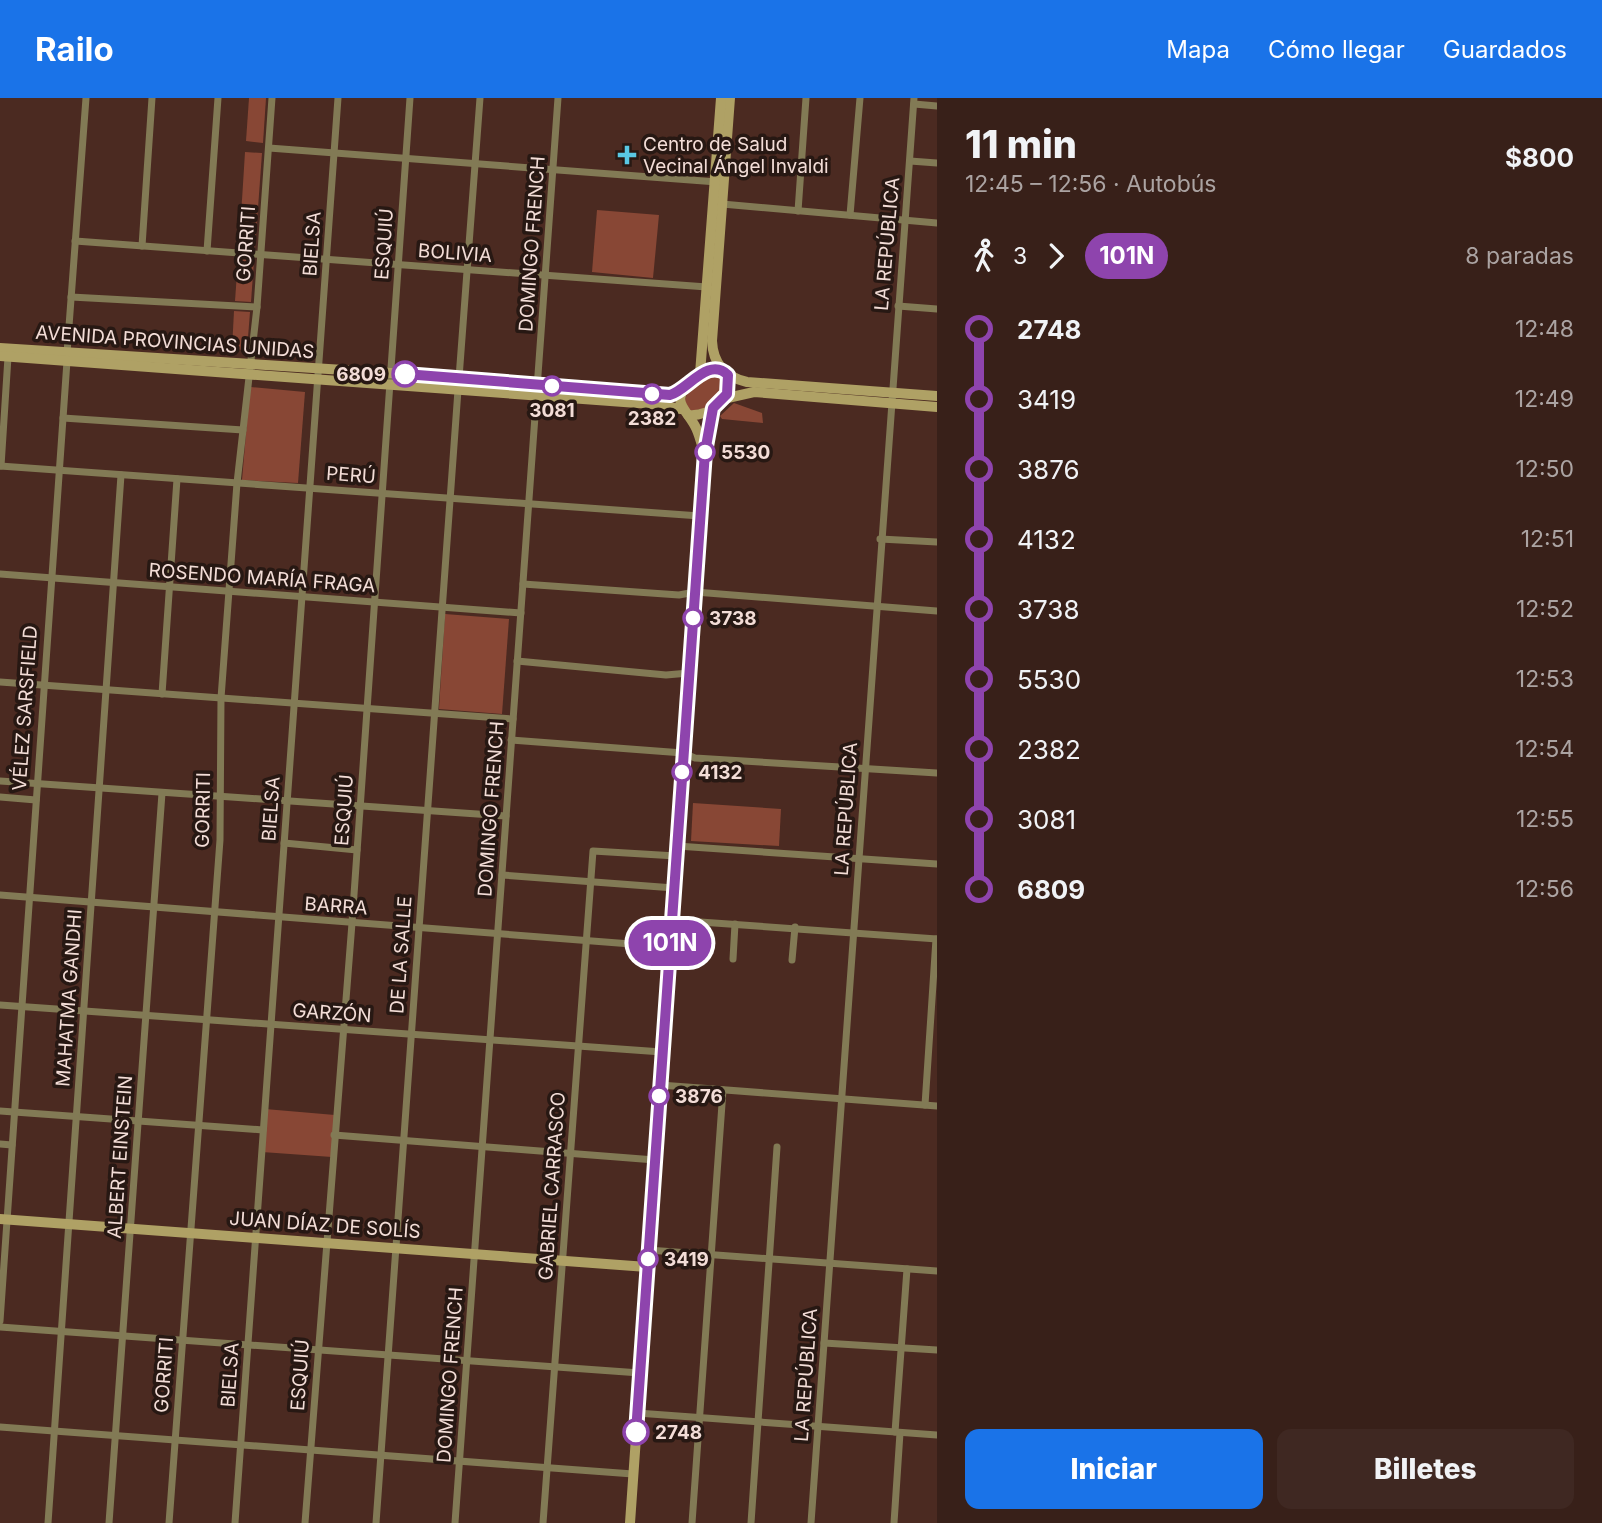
<!DOCTYPE html>
<html lang="es">
<head>
<meta charset="utf-8">
<style>
	:root { --surface:#382019; --page:#3f2822; --text:#f1f3f6; --muted:#aba3a2; --accent:#1a73e8 }
	body { margin:0; font-family:Inter,sans-serif; background:var(--page); color:var(--text); height:100vh; display:flex; flex-direction:column; font-size:26px; white-space:nowrap }
	* { box-sizing:border-box; margin:0 }
	p { font-size:23px; color:var(--muted) }
	.icon { flex:none; width:38px; height:38px; fill:none; stroke:currentColor; stroke-width:2; stroke-linecap:round; stroke-linejoin:round }
	.map { position:relative; flex:1; overflow:hidden }
	.sheet { display:flex; flex-direction:column; background:var(--surface); width:665px }
	.sheet>* { flex:none }
	.badge { padding:0 14px; border-radius:23px; font-size:24px; line-height:46px }
	.map>.badge { position:absolute; translate:-50% -50%; box-shadow:0 0 0 4px #fff }
	.legs { display:flex; align-items:center; gap:10px; height:77px; padding:0 28px; font-size:23px }
	.legs p { margin-inline-start:auto }
	.summary { display:flex; align-items:center; justify-content:space-between; height:119px; padding:0 28px }
	h1 { font-size:38px; font-weight:800; line-height:52px }
	.cta { display:flex; gap:14px; margin-top:auto; padding:14px 28px }
	.cta a { flex:1; height:80px; border-radius:14px; background:var(--accent); color:#fff; font-size:28px; font-weight:800; line-height:80px; text-align:center }
	.cta a+a { background:var(--page); color:var(--text) }
	ul { padding:0 28px; list-style:none }
	li { display:flex; align-items:center; gap:24px; height:70px; font-size:26px }
	li i { display:grid; place-items:center; width:10px; height:100%; margin:0 9px; background:currentColor }
	li i::after { content:''; width:18px; height:18px; margin:-9px; border:5px solid; border-radius:50%; background:var(--surface) }
	li p { margin-inline-start:auto }
	li:first-child i { background:linear-gradient(#0000 50%,currentColor 0) }
	li:last-child i { background:linear-gradient(currentColor 50%,#0000 0) }
	header { display:flex; align-items:center; gap:42px; box-sizing:border-box; height:98px; padding:0 35px; background:var(--accent); color:#fff }
	header strong { font-size:33px }
	nav { display:flex; gap:38px; margin-inline-start:auto; font-size:24px }
	main { display:flex; flex:1; min-height:0 }
	.map>svg:first-child { display:block }
	.green { fill:#884735 }
	.lines { fill:none; stroke-linecap:round; stroke-linejoin:round }
	.street { stroke:#827a55; stroke-width:7 }
	.secondary { stroke:#afa165; stroke-width:10 }
	.line-1-casing { stroke:#fff; stroke-width:16 }
	.line-1 { stroke:#8e44ad; stroke-width:10 }
	.poi-dot { fill:#59c8e4; stroke:#271813; stroke-width:2.5 }
	.stop-1-dot { fill:#fff; stroke:#8e44ad; stroke-width:3.5 }
	.labels { text-anchor:middle; dominant-baseline:central; stroke-width:7; stroke-linejoin:round; paint-order:stroke }
	.poi-label { font-size:19px; fill:#f3ddd7; stroke:#271813; text-anchor:start }
	.street-label { font-size:19px; fill:#f3ddd7; stroke:#271813 }
	.stop-label { font-size:19px; font-weight:bold; fill:#f3ddd7; stroke:#271813; text-anchor:start }
</style>
</head>
<body>
<header>
<strong>Railo</strong>
<nav><a>Mapa</a><a>Cómo llegar</a><a>Guardados</a></nav>
</header>
<main>
<div class="map">
<svg width="937" height="1425" viewBox="0 0 937 1425">
	<rect width="100%" height="100%" fill="#4b2a21"/>
	<g class="green">
		<path d="M249 0H266L263 45 246 43Z"/>
		<path d="M245 54 262 55 255 151 239 149Z"/>
		<path d="M597 112 659 117 653 180 592 174Z"/>
		<path d="M238 161 254 162 251 204 235 203Z"/>
		<path d="M234 213 250 214 247 252 232 251Z"/>
		<path d="M717 276 724 279 723 294 703 311 690 313 684 305C687 290 701 277 717 276Z"/>
		<path d="M250 289 305 294 298 385 242 382Z"/>
		<path d="M734 305 762 315 763 325 722 321 720 318Z"/>
		<path d="M445 516 509 521 502 616 439 611Z"/>
		<path d="M693 705 781 711 779 748 691 743Z"/>
		<path d="M265 1011 335 1017 332 1059 262 1054Z"/>
	</g>
	<g class="lines">
		<g class="street">
			<path d="M914 6 937 8"/>
			<path d="M269 50 717 84"/>
			<path d="M910 63 937 65"/>
			<path d="M722 106 937 125"/>
			<path d="M798 113 806 0"/>
			<path d="M850 117 860 0"/>
			<path d="M75 143 707 189"/>
			<path d="M142 148 152 0"/>
			<path d="M207 153 218 0"/>
			<path d="M71 199 257 209"/>
			<path d="M898 208 937 211"/>
			<path d="M67 255 86 0"/>
			<path d="M459 280 480 0"/>
			<path d="M63 320 243 332"/>
			<path d="M0 368 700 418"/>
			<path d="M1 368 8 259"/>
			<path d="M880 441 937 444"/>
			<path d="M0 476 521 515"/>
			<path d="M523 486 679 497 695 494 937 513"/>
			<path d="M517 563 666 577 689 575"/>
			<path d="M0 584 513 621"/>
			<path d="M162 596 177 381"/>
			<path d="M511 642 683 655 695 660 937 675"/>
			<path d="M0 683 506 718"/>
			<path d="M0 699 36 702"/>
			<path d="M284 745 357 752"/>
			<path d="M677 748 937 766"/>
			<path d="M502 777 674 790"/>
			<path d="M0 797 670 849"/>
			<path d="M672 822 937 841"/>
			<path d="M733 861 735 826"/>
			<path d="M792 862 795 829"/>
			<path d="M0 907 662 954"/>
			<path d="M660 987 937 1008"/>
			<path d="M925 1007 936 841"/>
			<path d="M0 1013 263 1032"/>
			<path d="M334 1037 655 1062"/>
			<path d="M0 1046 12 1047"/>
			<path d="M648 1152 937 1173"/>
			<path d="M0 1223 67 263"/>
			<path d="M0 1229 640 1275"/>
			<path d="M824 1245 937 1252"/>
			<path d="M637 1315 937 1337"/>
			<path d="M0 1329 633 1376"/>
			<path d="M895 1334 907 1171"/>
			<path d="M48 1425 121 377"/>
			<path d="M109 1425 162 695"/>
			<path d="M169 1425 220 742 221 600 237 385 257 209 272 0"/>
			<path d="M235 1425 338 0"/>
			<path d="M305 1425 352 825 410 0"/>
			<path d="M376 1425 458 292"/>
			<path d="M455 1425 558 0"/>
			<path d="M543 1425 593 753 676 758"/>
			<path d="M692 1425 723 992"/>
			<path d="M751 1425 777 1049"/>
			<path d="M811 1425 914 0"/>
			<path d="M894 1425 900 1335"/>
		</g>
		<g class="secondary">
			<path d="M730 0 712 243C713 265 724 279 747 284L937 298"/>
			<path d="M0 250 391 275 670 297 682 293"/>
			<path d="M0 258 651 306 681 311"/>
			<path d="M700 276 721 0"/>
			<path d="M723 301 754 294 937 309"/>
			<path d="M688 317C710 319 733 300 728 277"/>
			<path d="M704 353C701 345 699 335 695 328 684 308 669 303 693 282 702 274 710 271 723 272"/>
			<path d="M0 1121 647 1169"/>
			<path d="M630 1425 705 354 713 310"/>
		</g>
	</g>
	<g class="lines">
		<defs>
			<path id="line-1" d="M405 276 670 297C688 292 708 258 728 277L727 296 713 310 705 354 636 1334"/>
		</defs>
		<use href="#line-1" class="line-1-casing"/>
		<use href="#line-1" class="line-1"/>
	</g>
	<path class="poi-dot" d="M623.5 46.5h7v7h7v7h-7v7h-7v-7h-7v-7h7z"/>
	<g class="stop-1-dot">
		<circle cx="405" cy="276" r="12"/>
		<circle cx="552" cy="288" r="9"/>
		<circle cx="652" cy="296" r="9"/>
		<circle cx="705" cy="354" r="9"/>
		<circle cx="693" cy="520" r="9"/>
		<circle cx="682" cy="674" r="9"/>
		<circle cx="659" cy="998" r="9"/>
		<circle cx="648" cy="1161" r="9"/>
		<circle cx="636" cy="1334" r="12"/>
	</g>
	<g class="labels">
		<g class="poi-label">
			<text x="643" y="46">Centro de Salud<tspan x="643" dy="22">Vecinal Ángel Invaldi</tspan></text>
		</g>
		<g class="street-label">
			<text transform="translate(246 146) rotate(-86)">GORRITI</text>
			<text transform="translate(312 146) rotate(-86)">BIELSA</text>
			<text transform="translate(384 146) rotate(-86)">ESQUIÚ</text>
			<text transform="translate(532 146) rotate(-86)">DOMINGO FRENCH</text>
			<text transform="translate(887 146) rotate(-85)">LA REPÚBLICA</text>
			<text transform="translate(455 155) rotate(4)">BOLIVIA</text>
			<text transform="translate(175 244) rotate(4)">AVENIDA PROVINCIAS UNIDAS</text>
			<text transform="translate(351 377) rotate(4)">PERÚ</text>
			<text transform="translate(262 480) rotate(4)">ROSENDO MARÍA FRAGA</text>
			<text transform="translate(25 610) rotate(-86)">VÉLEZ SARSFIELD</text>
			<text transform="translate(271 711) rotate(-86)">BIELSA</text>
			<text transform="translate(491 711) rotate(-86)">DOMINGO FRENCH</text>
			<text transform="translate(846 711) rotate(-86)">LA REPÚBLICA</text>
			<text transform="translate(203 712) rotate(-89)">GORRITI</text>
			<text transform="translate(344 712) rotate(-86)">ESQUIÚ</text>
			<text transform="translate(336 808) rotate(4)">BARRA</text>
			<text transform="translate(401 857) rotate(-86)">DE LA SALLE</text>
			<text transform="translate(69 900) rotate(-86)">MAHATMA GANDHI</text>
			<text transform="translate(332 915) rotate(4)">GARZÓN</text>
			<text transform="translate(120 1059) rotate(-86)">ALBERT EINSTEIN</text>
			<text transform="translate(552 1088) rotate(-86)">GABRIEL CARRASCO</text>
			<text transform="translate(325 1127) rotate(4)">JUAN DÍAZ DE SOLÍS</text>
			<text transform="translate(164 1277) rotate(-86)">GORRITI</text>
			<text transform="translate(230 1277) rotate(-86)">BIELSA</text>
			<text transform="translate(300 1277) rotate(-86)">ESQUIÚ</text>
			<text transform="translate(450 1277) rotate(-86)">DOMINGO FRENCH</text>
			<text transform="translate(806 1277) rotate(-86)">LA REPÚBLICA</text>
		</g>
		<g class="stop-label">
			<text x="386" y="276" text-anchor="end">6809</text>
			<text x="552" y="312" text-anchor="middle">3081</text>
			<text x="652" y="320" text-anchor="middle">2382</text>
			<text x="721" y="354">5530</text>
			<text x="709" y="520">3738</text>
			<text x="698" y="674">4132</text>
			<text x="675" y="998">3876</text>
			<text x="664" y="1161">3419</text>
			<text x="655" y="1334">2748</text>
		</g>
	</g>
</svg>
<b class="badge" style="left:670px;top:845px;background:#8e44ad;color:#fff">101N</b>
</div>
<section class="sheet">
<div class="summary"><div><h1>11 min</h1><p>12:45 – 12:56 · Autobús</p></div><b>$800</b></div>
<div class="legs"><svg class="icon" aria-label="walk" viewBox="0 0 24 24"><circle cx="13" cy="4" r="2"/><path d="M13 8l-2 6 4 7M11 14l-3 7M7 12l3-4h3l4 4"/></svg>3<svg class="icon" aria-label="forward" viewBox="0 0 24 24"><path d="M9 5l7 7-7 7"/></svg><b class="badge" style="background:#8e44ad;color:#fff">101N</b><p>8 paradas</p></div>
<ul>
<li><i style="color:#8e44ad"></i><b>2748</b><p>12:48</p></li>
<li><i style="color:#8e44ad"></i><span>3419</span><p>12:49</p></li>
<li><i style="color:#8e44ad"></i><span>3876</span><p>12:50</p></li>
<li><i style="color:#8e44ad"></i><span>4132</span><p>12:51</p></li>
<li><i style="color:#8e44ad"></i><span>3738</span><p>12:52</p></li>
<li><i style="color:#8e44ad"></i><span>5530</span><p>12:53</p></li>
<li><i style="color:#8e44ad"></i><span>2382</span><p>12:54</p></li>
<li><i style="color:#8e44ad"></i><span>3081</span><p>12:55</p></li>
<li><i style="color:#8e44ad"></i><b>6809</b><p>12:56</p></li>
</ul>
<div class="cta"><a>Iniciar</a><a>Billetes</a></div>
</section>
</main>
</body>
</html>
